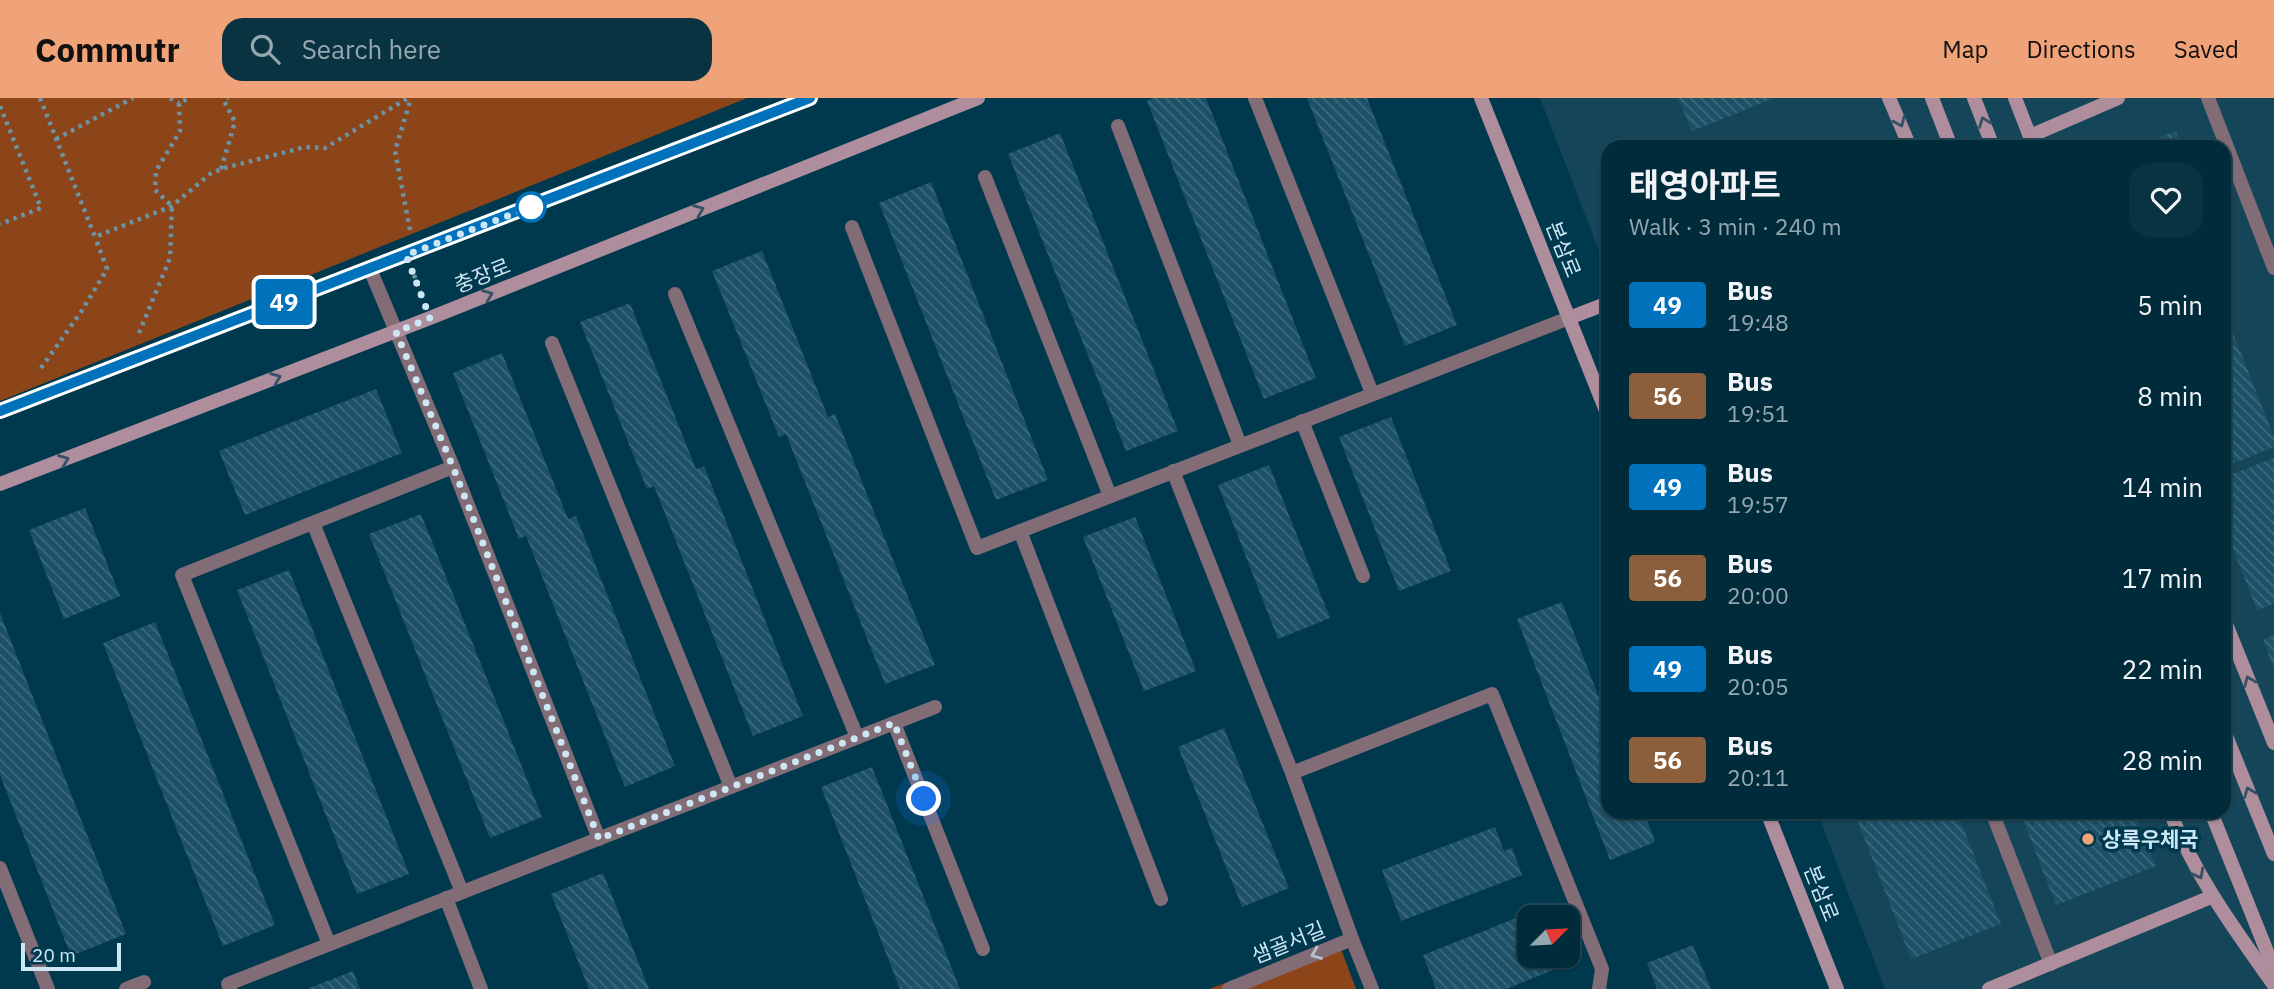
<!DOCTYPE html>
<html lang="en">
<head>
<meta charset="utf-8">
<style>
	:root { --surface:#002b3a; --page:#0a3342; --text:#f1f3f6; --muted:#95a7af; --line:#224754; --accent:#f0a278 }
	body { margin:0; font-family:"IBM Plex Sans","Noto Sans KR",sans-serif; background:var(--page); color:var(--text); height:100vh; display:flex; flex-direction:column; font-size:26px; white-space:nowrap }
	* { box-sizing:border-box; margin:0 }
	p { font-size:23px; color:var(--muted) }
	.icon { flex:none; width:38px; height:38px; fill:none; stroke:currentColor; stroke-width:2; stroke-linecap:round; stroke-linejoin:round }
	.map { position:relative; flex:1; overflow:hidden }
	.side { position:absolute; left:1601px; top:42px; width:630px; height:679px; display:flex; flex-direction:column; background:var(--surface); border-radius:21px; box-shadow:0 2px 5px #0004,0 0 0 2px var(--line) }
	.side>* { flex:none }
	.badge { padding:0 14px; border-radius:5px; font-size:24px; line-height:46px }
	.needle { width:46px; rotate:66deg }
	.buttons { position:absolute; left:1517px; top:807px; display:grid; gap:14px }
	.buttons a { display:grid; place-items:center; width:63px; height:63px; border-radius:14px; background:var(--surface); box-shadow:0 2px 5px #0004,0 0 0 2px var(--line); font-size:35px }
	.scale { position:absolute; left:21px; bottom:18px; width:100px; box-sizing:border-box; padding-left:7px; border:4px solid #cce7f3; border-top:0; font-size:19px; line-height:24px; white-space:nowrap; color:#cce7f3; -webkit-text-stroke:5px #00394e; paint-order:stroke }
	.you { position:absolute; width:35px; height:35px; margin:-18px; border:5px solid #fff; border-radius:50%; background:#1a73e8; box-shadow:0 0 0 10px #1a73e833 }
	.map>.badge { position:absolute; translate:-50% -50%; box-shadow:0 0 0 4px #fff }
	.round { display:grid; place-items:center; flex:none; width:74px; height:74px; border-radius:21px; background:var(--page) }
	.overview { display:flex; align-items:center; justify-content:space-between; height:119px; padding:0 28px }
	h1 { font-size:33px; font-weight:700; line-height:52px }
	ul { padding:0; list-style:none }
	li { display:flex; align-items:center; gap:21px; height:91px; padding:0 28px }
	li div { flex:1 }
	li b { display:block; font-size:26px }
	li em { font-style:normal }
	li .badge { min-width:77px; font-weight:700; text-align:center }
	header { display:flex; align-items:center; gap:42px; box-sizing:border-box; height:98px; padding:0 35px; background:var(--accent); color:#111 }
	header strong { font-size:33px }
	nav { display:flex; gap:38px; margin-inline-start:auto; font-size:24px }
	.search { width:490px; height:63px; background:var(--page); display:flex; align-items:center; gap:18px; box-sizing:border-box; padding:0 24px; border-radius:21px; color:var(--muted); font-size:26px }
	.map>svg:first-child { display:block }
	.built { fill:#154558 }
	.park { fill:#8c4518 }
	.building { fill:url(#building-back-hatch) }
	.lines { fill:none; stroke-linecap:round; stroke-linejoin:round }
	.path { stroke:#6b94a4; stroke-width:4.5; stroke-dasharray:3.5 5; stroke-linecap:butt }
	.lane { stroke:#826d77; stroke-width:14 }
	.street { stroke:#826d77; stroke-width:14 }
	.secondary { stroke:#ae8d9c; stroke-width:14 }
	.oneway { stroke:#345265 }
	.oneway2 { stroke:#b6c2ce }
	.line-casing { stroke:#fff; stroke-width:16 }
	.line { stroke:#0072bc; stroke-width:10 }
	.walk { stroke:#cce7f3; stroke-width:7; stroke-dasharray:0 12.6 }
	.stop-dot { fill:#fff; stroke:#0072bc; stroke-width:3.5 }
	.poi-dot { fill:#f0a278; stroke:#00394e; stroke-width:2.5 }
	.labels { text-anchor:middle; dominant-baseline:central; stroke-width:7; stroke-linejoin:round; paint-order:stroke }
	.street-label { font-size:21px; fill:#cce7f3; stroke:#00394e }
	.poi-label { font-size:21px; font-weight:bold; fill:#cce7f3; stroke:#00394e; text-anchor:start }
</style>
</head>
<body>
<header>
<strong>Commutr</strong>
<div class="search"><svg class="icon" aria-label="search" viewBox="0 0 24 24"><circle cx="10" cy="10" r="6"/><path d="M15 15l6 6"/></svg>Search here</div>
<nav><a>Map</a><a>Directions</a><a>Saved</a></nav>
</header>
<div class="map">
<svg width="2274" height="891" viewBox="0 0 2274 891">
	<defs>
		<pattern id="building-back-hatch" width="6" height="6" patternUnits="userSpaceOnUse" patternTransform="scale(1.75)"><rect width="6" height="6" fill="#1d5167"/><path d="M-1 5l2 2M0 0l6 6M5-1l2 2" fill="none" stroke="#3d6a7d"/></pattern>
	</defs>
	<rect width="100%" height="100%" fill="#00394e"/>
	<path class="built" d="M1540 0H2274V891H1885L1817 714H2224V49H1608V176Z"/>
	<g class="park">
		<path d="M0 0H747L0 303Z"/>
		<path d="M1338 843 1356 891H1209Z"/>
	</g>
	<g class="building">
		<path d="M1153 0H1206L1316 280 1264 301 1147 3Z"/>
		<path d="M1307 0H1367L1457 227 1405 248Z"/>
		<path d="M1678 0H1774L1692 33Z"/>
		<path d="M2176 33 2182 49H2136Z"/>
		<path d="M1060 35 1178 333 1126 353 1008 56Z"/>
		<path d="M931 84 1048 382 996 402 879 105Z"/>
		<path d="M762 153 828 319 835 316 935 567 885 586 786 336 779 339 712 173Z"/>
		<path d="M630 205 696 371 704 368 803 618 753 638 654 388 647 391 580 224Z"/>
		<path d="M2224 212 2274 339V349L2224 369Z"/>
		<path d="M502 255 568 421 576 418 675 668 625 689 526 438 519 441 453 275Z"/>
		<path d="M376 291 402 355 245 417 219 353Z"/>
		<path d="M1391 319 1451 473 1399 493 1339 339Z"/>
		<path d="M2274 360V506L2257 512 2224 428V379Z"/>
		<path d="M1269 367 1330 520 1278 541 1218 387Z"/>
		<path d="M85 410 120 498 64 521 29 432Z"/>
		<path d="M421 416 542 719 490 740 369 436Z"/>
		<path d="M1135 419 1196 573 1144 593 1083 439Z"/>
		<path d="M289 472 409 776 357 796 237 492Z"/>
		<path d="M1562 504 1608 623V714H1644L1655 744 1610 762 1517 521Z"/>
		<path d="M0 515 126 836 71 858 0 677Z"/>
		<path d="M155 524 275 827 223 848 103 545Z"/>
		<path d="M2274 537V571L2263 542Z"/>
		<path d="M1224 630 1289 790 1242 809 1178 649Z"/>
		<path d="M872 669 960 891H900L821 689Z"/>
		<path d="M1861 714H1957L2001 826 1911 861 1855 716Z"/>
		<path d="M2020 714H2134L2156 768 2056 807Z"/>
		<path d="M1495 729 1504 753 1512 750 1522 777 1401 823 1382 772Z"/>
		<path d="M603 775 649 891H589L551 796Z"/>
		<path d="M1549 807 1553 819H1530V858H1568L1571 865 1506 891H1436L1423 857Z"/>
		<path d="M1693 847 1711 891H1657L1647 865Z"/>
		<path d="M353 873 360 891H307Z"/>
	</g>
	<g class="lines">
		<g class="path">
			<path d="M40 0 95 139 172 108 210 76 221 71 305 49 325 50 408 0"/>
			<path d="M170 0 179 5"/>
			<path d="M0 8 41 110 0 126"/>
			<path d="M56 41 133 0"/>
			<path d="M221 71 235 24 224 3 228 0"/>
			<path d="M410 132 395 53 411 0"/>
			<path d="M414 177 422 199"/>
			<path d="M139 235 170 160 172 108 155 92 156 73 180 33 179 5 189 0"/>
			<path d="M41 270 81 214 107 171 95 139"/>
		</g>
		<g class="lane">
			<path d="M1255 0 1372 295"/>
			<path d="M1118 28 1240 347"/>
			<path d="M985 79 1110 398"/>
			<path d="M852 129 977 450 1569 220"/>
			<path d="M370 171 453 369 599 741"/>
			<path d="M675 196 857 639"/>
			<path d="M552 245 731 689"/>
			<path d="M1302 323 1363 478"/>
			<path d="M1173 373 1292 675 1352 841"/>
			<path d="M313 425 462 794"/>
			<path d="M1020 433 1161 801"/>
			<path d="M894 625 983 851"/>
			<path d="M1292 675 1492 596 1602 871 1599 891"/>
			<path d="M0 770 48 891"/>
			<path d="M446 800 481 891"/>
			<path d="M329 846 182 477 453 369"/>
			<path d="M126 891 144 884"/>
			<path d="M230 891 228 886 935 609"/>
		</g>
		<g class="street">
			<path d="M2208 0 2274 170"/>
			<path d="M1992 714 2051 866"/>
			<path d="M1229 891 1352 841 1372 891"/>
		</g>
		<g class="secondary">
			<path d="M1481 0 1608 318"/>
			<path d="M1889 0 1910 49"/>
			<path d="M1932 0 1951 49"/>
			<path d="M1974 0 1993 49"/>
			<path d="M2015 0 2034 49"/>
			<path d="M2030 38 2118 0"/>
			<path d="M1569 220 1608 205"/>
			<path d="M0 313 809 0"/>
			<path d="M0 386 430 220 978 0"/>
			<path d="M2224 521 2274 645"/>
			<path d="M2224 633 2274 756"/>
			<path d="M1767 714 1837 891"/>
			<path d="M2170 714C2197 781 2233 829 2274 887"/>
			<path d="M2211 714 2274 871"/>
			<path d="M1989 891 2211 799"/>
		</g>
	</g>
	<defs><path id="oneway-chevron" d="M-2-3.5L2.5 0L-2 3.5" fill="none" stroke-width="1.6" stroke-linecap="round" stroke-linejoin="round" transform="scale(1.75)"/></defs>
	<g class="oneway">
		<use href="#oneway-chevron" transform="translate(1900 24) rotate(67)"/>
		<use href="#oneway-chevron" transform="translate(1984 24) rotate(-111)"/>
		<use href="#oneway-chevron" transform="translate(699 112) rotate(-22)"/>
		<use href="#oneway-chevron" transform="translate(488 197) rotate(-22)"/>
		<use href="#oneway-chevron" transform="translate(276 280) rotate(-21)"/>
		<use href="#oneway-chevron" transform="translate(64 362) rotate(-21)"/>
		<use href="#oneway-chevron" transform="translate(2249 583) rotate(-112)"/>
		<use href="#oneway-chevron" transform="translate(2249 694) rotate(-112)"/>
		<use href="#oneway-chevron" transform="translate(2199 776) rotate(62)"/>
	</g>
	<use class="oneway2" href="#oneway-chevron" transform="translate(1316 856) rotate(158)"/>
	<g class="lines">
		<defs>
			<path id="line" d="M0 313 810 0"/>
		</defs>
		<use href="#line" class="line-casing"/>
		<use href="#line" class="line"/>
		<path class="walk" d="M531 109 406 157 430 220 396 234 453 369 599 741 894 625 924 701"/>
	</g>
	<circle class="stop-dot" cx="531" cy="109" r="14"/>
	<circle class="poi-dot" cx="2088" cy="741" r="7"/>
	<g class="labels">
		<g class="street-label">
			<text transform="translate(1564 151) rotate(68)">본삼로</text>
			<text transform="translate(482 177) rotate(-22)">충장로</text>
			<text transform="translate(1822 795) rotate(68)">본삼로</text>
			<text transform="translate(1288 844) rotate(-22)">샘골서길</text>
		</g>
		<g class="poi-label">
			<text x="2102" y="741">상록우체국</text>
		</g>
	</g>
</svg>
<div class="buttons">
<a><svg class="needle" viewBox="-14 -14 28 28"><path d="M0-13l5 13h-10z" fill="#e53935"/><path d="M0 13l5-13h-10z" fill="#95a7af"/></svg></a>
</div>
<div class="scale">20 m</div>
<div class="you" style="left:924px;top:701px"></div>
<b class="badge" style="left:284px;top:204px;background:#0072bc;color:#fff">49</b>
<section class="side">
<div class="overview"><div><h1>태영아파트</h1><p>Walk · 3 min · 240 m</p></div><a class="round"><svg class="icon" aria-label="heart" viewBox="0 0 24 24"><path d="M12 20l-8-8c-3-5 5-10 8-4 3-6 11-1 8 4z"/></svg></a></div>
<ul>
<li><span class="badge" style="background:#0072bc;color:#fff">49</span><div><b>Bus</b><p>19:48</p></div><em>5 min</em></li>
<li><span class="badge" style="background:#8b5e3c;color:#fff">56</span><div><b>Bus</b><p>19:51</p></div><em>8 min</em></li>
<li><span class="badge" style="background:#0072bc;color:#fff">49</span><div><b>Bus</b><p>19:57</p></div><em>14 min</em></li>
<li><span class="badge" style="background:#8b5e3c;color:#fff">56</span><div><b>Bus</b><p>20:00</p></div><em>17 min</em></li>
<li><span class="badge" style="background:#0072bc;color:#fff">49</span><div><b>Bus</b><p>20:05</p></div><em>22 min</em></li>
<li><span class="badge" style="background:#8b5e3c;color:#fff">56</span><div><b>Bus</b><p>20:11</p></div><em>28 min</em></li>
</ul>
</section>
</div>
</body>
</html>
